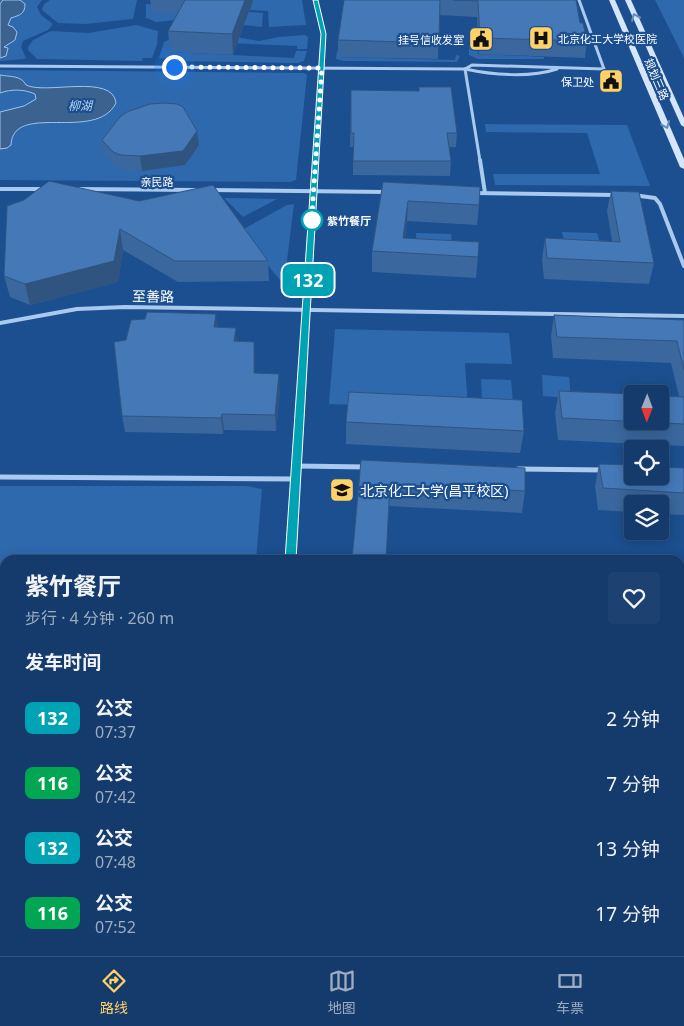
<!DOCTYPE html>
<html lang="zh">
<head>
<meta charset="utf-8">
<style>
	:root { --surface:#143b6b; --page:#1d4271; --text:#f1f3f6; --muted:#9dadc1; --line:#33557e; --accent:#ffd166 }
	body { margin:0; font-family:"Noto Sans","Noto Sans SC",sans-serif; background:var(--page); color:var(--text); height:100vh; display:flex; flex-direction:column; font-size:19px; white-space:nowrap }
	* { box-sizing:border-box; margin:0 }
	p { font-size:16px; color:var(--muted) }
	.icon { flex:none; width:28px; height:28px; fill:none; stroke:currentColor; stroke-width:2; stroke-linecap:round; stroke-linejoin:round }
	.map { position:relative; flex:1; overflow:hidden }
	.side { position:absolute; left:0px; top:555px; width:685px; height:401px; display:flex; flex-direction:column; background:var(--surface); border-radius:15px 15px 0 0; box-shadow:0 2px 12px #0003,0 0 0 1px var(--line) }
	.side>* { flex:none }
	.badge { padding:0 10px; border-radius:8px; font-size:18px; line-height:32px }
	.needle { width:32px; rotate:181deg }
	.tools { position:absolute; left:624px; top:385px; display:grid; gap:10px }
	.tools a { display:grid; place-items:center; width:45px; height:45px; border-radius:5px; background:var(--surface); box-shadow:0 2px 12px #0003,0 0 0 1px var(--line); font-size:25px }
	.you { position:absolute; width:25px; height:25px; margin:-12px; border:4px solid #fff; border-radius:50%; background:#1a73e8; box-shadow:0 0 0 8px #1a73e833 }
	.map>.badge { position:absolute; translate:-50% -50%; box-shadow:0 0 0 2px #fff }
	h2 { padding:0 25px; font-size:19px; line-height:45px }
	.round { display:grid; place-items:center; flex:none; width:52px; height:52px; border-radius:5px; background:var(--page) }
	.headline { display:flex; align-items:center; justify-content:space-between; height:85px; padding:0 25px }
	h1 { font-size:24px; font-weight:700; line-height:38px }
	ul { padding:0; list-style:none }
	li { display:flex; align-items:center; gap:15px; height:65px; padding:0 25px }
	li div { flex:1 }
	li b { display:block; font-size:19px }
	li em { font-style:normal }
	li .badge { min-width:55px; font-weight:700; text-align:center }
	.tab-bar { display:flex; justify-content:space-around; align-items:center; height:70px; border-top:1px solid var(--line); background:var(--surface); font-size:14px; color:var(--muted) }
	.tab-bar a { display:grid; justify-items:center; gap:2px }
	.tab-bar .selected { color:var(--accent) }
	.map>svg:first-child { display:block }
	.green { fill:#2e69ad }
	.water { fill:#3c6290; stroke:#9cc4f0 }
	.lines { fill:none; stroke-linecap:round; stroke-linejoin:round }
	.street-far3 { stroke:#a9c9ee; stroke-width:3 }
	.street-far2 { stroke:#a9c9ee; stroke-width:4 }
	.street-far1 { stroke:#a9c9ee; stroke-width:5 }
	.street { stroke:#a9c9ee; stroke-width:6 }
	.secondary { fill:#d6e6fa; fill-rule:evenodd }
	.wall { fill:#3a679d }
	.shaded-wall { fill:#305480 }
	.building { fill:#4478b7; stroke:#305480 }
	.oneway { stroke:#668bba }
	.line { fill:#00a3b4; stroke:#fff }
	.walk { stroke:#fff; stroke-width:5; stroke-dasharray:0 9 }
	.stop-dot { fill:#fff; stroke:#00a3b4; stroke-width:2.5 }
	.labels { text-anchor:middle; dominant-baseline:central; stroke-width:4.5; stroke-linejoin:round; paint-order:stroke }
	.far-poi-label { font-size:11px; fill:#fff; stroke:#1b4f8f; text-anchor:end }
	.far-street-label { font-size:11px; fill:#fff; stroke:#1b4f8f }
	.far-stop-label { font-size:11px; font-weight:bold; fill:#fff; stroke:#1b4f8f; text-anchor:start }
	.far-water-label { font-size:12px; font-style:italic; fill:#b5d3f5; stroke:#1b4f8f }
	.street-label { font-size:14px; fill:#fff; stroke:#1b4f8f }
	.poi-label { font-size:14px; fill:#fff; stroke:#1b4f8f; text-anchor:start }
</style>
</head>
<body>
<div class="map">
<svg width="684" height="956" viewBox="0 0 684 956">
	<rect width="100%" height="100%" fill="#1b4f8f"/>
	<g class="green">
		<path d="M0 0H42L37 7 41 15 53 24 48 30 23 41 21 47 26 58 24 59 0 61Z"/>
		<path d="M50 0H137L133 19 85 24 58 23 42 10 44 4Z"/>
		<path d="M253 0H302L306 25 269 27 268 11 250 10Z"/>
		<path d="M655 0H684V58Z"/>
		<path d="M146 4 263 13 262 27 187 19 156 22 144 17H146Z"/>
		<path d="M136 25 158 31 157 45 152 58H143L142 61 37 59 28 50V47L33 40 51 31 88 33Z"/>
		<path d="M305 35 308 37 307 49H297V46L205 42 230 36 259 41 279 37Z"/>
		<path d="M168 40H192L171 52 294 58 296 51H307L304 61 297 63 171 61V59L159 58 164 42Z"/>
		<path d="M469 46H473V51H478V54L544 57V59H478L469 55Z"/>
		<path d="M337 51 339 52V57L455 60 456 55 460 56 457 62 344 61 336 59Z"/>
		<path d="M0 70 304 73 307 75 296 180 290 182 0 180Z"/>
		<path d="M485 124 627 125 650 186 495 185 493 174H600L587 133 486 132Z"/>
		<path d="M224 198 277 199 243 217Z"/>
		<path d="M294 204 284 285 240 231 287 205Z"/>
		<path d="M562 232 597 233 603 253H567Z"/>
		<path d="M416 233 451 234 453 254H417Z"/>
		<path d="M335 329 509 333 512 364 465 363 468 408 329 404Z"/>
		<path d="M542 375 569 377 571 398 543 396Z"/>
		<path d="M481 379 511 380 513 403 482 402Z"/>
		<path d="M0 486H247L262 489 256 560H5V951H136L134 956H0Z"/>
	</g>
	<g class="water">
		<path d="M3 0H20L25 4C25 14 20 15 11 18L8 25 13 27 17 32 15 40 4 47 8 48 6 56 0 58V4Z"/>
		<path d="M0 75C10 77 21 75 26 85 45 95 113 73 116 103 96 143 13 101 11 145L7 148 0 149V112L24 106 36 99 35 94C24 89 11 89 0 93Z"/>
	</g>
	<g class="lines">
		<g class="street-far3">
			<path d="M316 0 324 34 316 161"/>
			<path d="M0 66 465 69C493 75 530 78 557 69"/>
			<path d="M465 69 472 65 604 69 579 0"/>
			<path d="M465 69 480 161"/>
		</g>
		<g class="street-far2">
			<path d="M480 160 485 193"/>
			<path d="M0 189H44"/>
			<path d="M78 189 197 190"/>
			<path d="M210 190 387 192"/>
			<path d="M473 193 617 195"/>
			<path d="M633 195 655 198 660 204 684 266"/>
			<path d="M0 323 77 309 125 307 684 316"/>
			<path d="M303 365 316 160"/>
		</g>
		<g class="street-far1">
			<path d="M296 466 367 467"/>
			<path d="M518 469 605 470"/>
			<path d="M0 477 296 479"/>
			<path d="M291 560 303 364"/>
		</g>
		<g class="street">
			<path d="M680 694H684"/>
			<path d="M175 956 177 951"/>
		</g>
		<g class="secondary">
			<path d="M609 0H615L684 159V169L680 167Z"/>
			<path d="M625 0H631L684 118V127L681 125Z"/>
		</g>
	</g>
	<g class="wall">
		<path d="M150 0H253L233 55 170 52 168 31 178 14 152 13Z"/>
		<path d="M344 0H576L580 23 587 41 585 58 479 54 477 17 439 15 438 59 338 57V40Z"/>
		<path d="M419 87 457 133 456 147H449L451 161 450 176 353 175V147H350L351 90 419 91Z"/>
		<path d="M197 131 199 145 185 165 142 171 123 170 116 167 104 154 102 140Z"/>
		<path d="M383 182 479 205 477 225 407 221 405 238 478 257 476 278 372 272V251Z"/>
		<path d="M611 191 654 263 649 284 544 279 542 259 545 238 612 241 607 211Z"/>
		<path d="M24 200 268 261 269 281 178 282 123 250 118 282 30 305 10 297 4 276Z"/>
		<path d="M554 315 684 320V446L558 440 555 413 559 391 679 396 671 363 553 358 551 336Z"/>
		<path d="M218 327 237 341 254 342 255 373 280 390 276 431 224 430 223 434 125 432 122 416Z"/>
		<path d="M346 422 524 431 520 453 346 444Z"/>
		<path d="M361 460 525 491 522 513 389 506Z"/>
		<path d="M599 464 684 468V515L660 514V504H632V512L598 510 595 486Z"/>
		<path d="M680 592 684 593V642H680Z"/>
	</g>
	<g class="shaded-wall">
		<path d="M245 0H253L233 55 232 34Z"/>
		<path d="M197 131 199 145 185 165 142 171 140 156Z"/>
		<path d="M408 201 407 221 403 253V238Z"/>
		<path d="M120 229 123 250 118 282 30 305 25 284Z"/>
		<path d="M216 314 218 329 214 327Z"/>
		<path d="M236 328 237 344 234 341Z"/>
		<path d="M254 342 255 358V389L254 373Z"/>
		<path d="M279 374 280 390 276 431 275 415Z"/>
		<path d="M222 414 224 430 223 434 221 418Z"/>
	</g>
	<g class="building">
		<path d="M185 0H245L232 34 168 31Z"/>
		<path d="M344 0H440L439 43 338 40Z"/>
		<path d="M453 0H576L580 23H583L587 41 480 38 478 1Z"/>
		<path d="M419 87H451L457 133H447L451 161H353L354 133H351V90L419 91Z"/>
		<path d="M165 103 177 104 183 107 197 131 183 151 140 156 121 155 113 152 102 140 120 117 127 112 150 104Z"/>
		<path d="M49 181 139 201 213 185 268 261H175L120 229 114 261 25 284 4 276 7 206 24 200Z"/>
		<path d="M383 182 480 187 479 205 408 201 403 238 479 242 478 257 372 251Z"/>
		<path d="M611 191 639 192 654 263 547 258 545 238 620 242Z"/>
		<path d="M147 312 216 314 214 327 236 328 234 341 254 342V373L279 374 275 415 222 414 221 418 122 416 114 342 126 340 131 320 145 319Z"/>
		<path d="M554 315 684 320V370L677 341 557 337Z"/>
		<path d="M559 391 632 394V421H660V396L684 397V424L562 418Z"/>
		<path d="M349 392 522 400 524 431 346 422Z"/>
		<path d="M361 460 525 468V491L390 484 386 560H352Z"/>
		<path d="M599 464 632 465V476H660V467L684 468V493L603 488Z"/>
		<path d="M680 592 684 593V620H680Z"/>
	</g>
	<defs><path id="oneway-chevron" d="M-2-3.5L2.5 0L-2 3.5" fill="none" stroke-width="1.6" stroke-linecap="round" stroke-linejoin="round" transform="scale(1.25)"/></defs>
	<g class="oneway">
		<use href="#oneway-chevron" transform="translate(635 17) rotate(-114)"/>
		<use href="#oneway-chevron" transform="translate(666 125) rotate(67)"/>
	</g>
	<path class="line" d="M313 0H318L326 34 296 560 291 564 285 560 321 34Z"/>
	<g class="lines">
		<path class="walk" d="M174 67 322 68 311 228 312 220"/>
	</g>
	<defs>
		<symbol id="hospital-square" viewBox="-11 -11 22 22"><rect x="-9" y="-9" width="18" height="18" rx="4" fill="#ffd166" stroke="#1b4f8f"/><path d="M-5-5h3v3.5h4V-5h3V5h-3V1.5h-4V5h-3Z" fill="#111"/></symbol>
		<symbol id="civic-square" viewBox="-11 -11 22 22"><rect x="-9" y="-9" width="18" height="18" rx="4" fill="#ffd166" stroke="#1b4f8f"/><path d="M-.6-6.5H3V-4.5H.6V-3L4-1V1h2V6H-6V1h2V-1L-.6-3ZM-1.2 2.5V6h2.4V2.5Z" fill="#111"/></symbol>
		<symbol id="university-square" viewBox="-11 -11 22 22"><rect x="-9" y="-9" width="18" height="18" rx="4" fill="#ffd166" stroke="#1b4f8f"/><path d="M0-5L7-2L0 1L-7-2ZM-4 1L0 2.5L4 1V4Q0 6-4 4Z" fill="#111"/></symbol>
	</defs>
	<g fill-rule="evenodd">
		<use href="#hospital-square" x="527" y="24" width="28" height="28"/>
		<use href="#civic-square" x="467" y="25" width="28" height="28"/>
		<use href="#civic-square" x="597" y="67" width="28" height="28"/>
		<use href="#university-square" x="328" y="476" width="28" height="28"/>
	</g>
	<circle class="stop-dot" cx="312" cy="220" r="10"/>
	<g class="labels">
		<g class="far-poi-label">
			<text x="558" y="38" text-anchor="start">北京化工大学校医院</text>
			<text x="464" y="39">挂号信收发室</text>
			<text x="594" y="81">保卫处</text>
		</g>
		<g class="far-street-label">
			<text transform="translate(657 79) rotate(67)">规划三路</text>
			<text x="157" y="181">亲民路</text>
		</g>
		<g class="far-stop-label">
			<text x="327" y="220">紫竹餐厅</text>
		</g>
		<g class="far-water-label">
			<text x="80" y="105">柳湖</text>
		</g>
		<g class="street-label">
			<text transform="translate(153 296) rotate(1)">至善路</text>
		</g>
		<g class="poi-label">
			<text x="360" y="490">北京化工大学(昌平校区)</text>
		</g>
	</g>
</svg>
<div class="tools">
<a><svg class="needle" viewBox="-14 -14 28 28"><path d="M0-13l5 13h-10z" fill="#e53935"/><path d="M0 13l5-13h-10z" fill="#9dadc1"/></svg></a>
<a><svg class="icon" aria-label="locate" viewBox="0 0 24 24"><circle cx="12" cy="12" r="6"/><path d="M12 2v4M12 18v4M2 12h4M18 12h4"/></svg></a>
<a><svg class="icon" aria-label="layers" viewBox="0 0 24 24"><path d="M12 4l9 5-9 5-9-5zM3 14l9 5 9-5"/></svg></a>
</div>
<div class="you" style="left:174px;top:67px"></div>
<b class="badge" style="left:308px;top:280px;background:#00a3b4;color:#fff">132</b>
<section class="side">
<div class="headline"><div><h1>紫竹餐厅</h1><p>步行 · 4 分钟 · 260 m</p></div><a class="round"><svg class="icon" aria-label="heart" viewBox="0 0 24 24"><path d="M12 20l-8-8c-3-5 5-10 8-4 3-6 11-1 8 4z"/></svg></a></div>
<h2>发车时间</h2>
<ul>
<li><span class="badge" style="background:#00a3b4;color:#fff">132</span><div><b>公交</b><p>07:37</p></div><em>2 分钟</em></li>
<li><span class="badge" style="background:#00a651;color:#fff">116</span><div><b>公交</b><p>07:42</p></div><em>7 分钟</em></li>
<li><span class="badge" style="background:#00a3b4;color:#fff">132</span><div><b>公交</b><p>07:48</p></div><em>13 分钟</em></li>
<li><span class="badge" style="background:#00a651;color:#fff">116</span><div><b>公交</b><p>07:52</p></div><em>17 分钟</em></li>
</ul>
</section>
</div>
<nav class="tab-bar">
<a class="selected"><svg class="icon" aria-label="directions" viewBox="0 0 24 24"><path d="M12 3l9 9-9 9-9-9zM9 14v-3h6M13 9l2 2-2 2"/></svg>路线</a>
<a><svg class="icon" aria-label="map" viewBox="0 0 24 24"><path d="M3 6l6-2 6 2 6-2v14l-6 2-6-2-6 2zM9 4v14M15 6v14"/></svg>地图</a>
<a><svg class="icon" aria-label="tickets" viewBox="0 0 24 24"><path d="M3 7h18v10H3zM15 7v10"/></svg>车票</a>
</nav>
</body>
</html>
